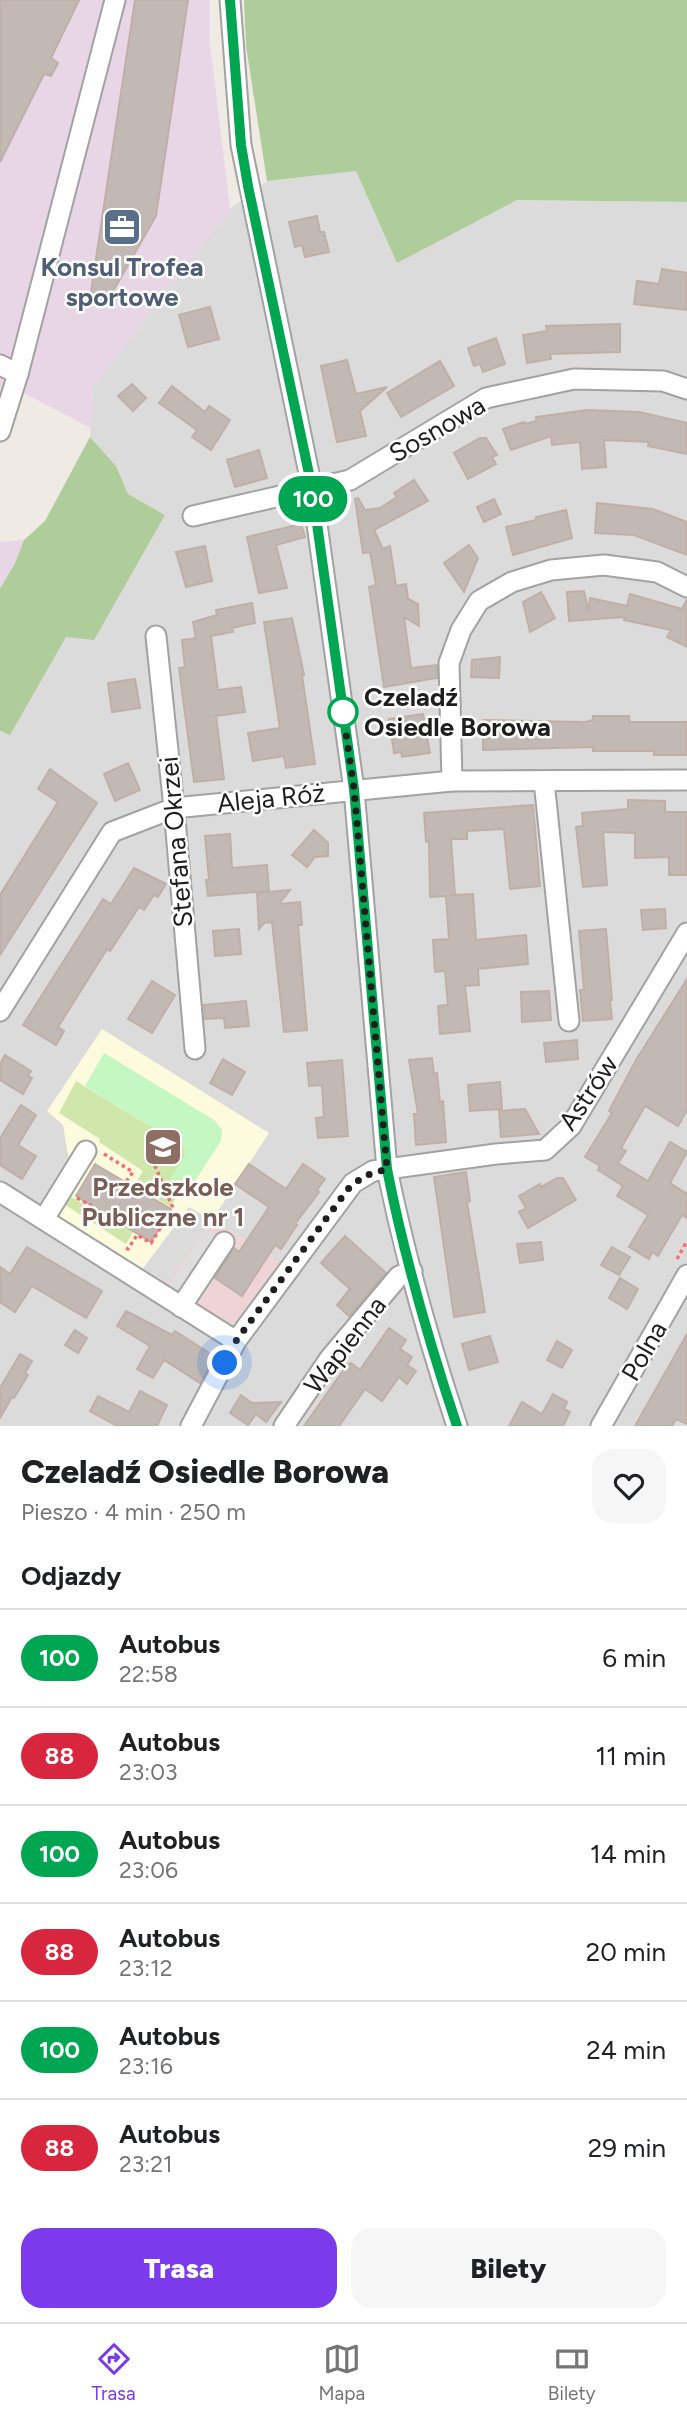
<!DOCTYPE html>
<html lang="pl">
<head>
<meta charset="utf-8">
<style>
	:root { --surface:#fff; --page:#f6f6f6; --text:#202124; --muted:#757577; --line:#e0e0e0; --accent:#7c3aed }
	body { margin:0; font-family:Figtree,sans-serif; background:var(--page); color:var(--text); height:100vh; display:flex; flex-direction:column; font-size:26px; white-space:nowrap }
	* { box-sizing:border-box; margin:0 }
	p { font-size:23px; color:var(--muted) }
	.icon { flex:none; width:38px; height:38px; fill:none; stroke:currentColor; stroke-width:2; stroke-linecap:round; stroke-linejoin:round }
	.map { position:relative; height:1426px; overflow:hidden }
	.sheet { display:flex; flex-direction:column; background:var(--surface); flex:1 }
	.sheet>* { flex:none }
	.badge { padding:0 14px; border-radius:23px; font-size:24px; line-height:46px }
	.you { position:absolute; width:35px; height:35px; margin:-18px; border:5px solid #fff; border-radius:50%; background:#1a73e8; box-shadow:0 0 0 10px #1a73e833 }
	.map>.badge { position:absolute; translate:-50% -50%; box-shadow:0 0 0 4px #fff }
	h2 { padding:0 21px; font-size:26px; line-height:63px }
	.round { display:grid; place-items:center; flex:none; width:74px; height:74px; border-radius:21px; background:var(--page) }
	.head { display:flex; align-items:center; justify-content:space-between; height:119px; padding:0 21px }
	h1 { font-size:33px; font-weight:800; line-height:52px }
	.action { display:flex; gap:14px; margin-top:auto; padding:14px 21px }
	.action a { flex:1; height:80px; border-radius:21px; background:var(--accent); color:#fff; font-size:28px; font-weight:800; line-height:80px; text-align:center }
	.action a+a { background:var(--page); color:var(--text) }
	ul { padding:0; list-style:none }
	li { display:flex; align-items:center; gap:21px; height:98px; padding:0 21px; border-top:2px solid var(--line) }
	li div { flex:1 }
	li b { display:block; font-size:26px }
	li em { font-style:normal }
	li .badge { min-width:77px; font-weight:700; text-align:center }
	.tabs { display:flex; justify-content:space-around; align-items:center; height:98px; border-top:2px solid var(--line); background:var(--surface); font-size:19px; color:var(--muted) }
	.tabs a { display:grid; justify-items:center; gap:4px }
	.tabs .on { color:var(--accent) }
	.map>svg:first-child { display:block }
	.residential { fill:#dcdbdb }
	.commercial { fill:#efd4d6 }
	.industrial { fill:#e8d6e6 }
	.education { fill:#fefade }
	.grass { fill:#d0e7ac }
	.forest { fill:#afcd9a }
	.park { fill:#c5f7c3 }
	.parking { fill:#dedede }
	.building { fill:#c3b9b4; stroke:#c0afa7; stroke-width:2 }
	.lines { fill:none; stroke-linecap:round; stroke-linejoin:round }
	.minor-casing { stroke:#a2a2a2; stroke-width:23 }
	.path { stroke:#f56f71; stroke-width:3.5; stroke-dasharray:3.5 3.5; stroke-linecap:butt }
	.minor { stroke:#fff; stroke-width:19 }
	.line-casing { stroke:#fff; stroke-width:16 }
	.line { stroke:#00a651; stroke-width:10 }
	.walk { stroke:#1e1e1e; stroke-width:7; stroke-dasharray:0 12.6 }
	.stop-dot { fill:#fff; stroke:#00a651; stroke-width:3.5 }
	.labels { text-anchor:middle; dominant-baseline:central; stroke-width:5; stroke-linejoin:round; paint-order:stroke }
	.service-label { font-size:26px; font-weight:bold; fill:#4e5e75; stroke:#fff }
	.street-label { font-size:26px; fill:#1e1e1e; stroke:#fff }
	.stop-label { font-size:26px; font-weight:bold; fill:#1e1e1e; stroke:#fff; text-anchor:start }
	.education-label { font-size:26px; font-weight:bold; fill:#785e54; stroke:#fff }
</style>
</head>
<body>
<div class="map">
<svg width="687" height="1426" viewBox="0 0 687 1426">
	<rect width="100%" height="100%" fill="#efeae4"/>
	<path class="residential" d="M356 171 397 262 517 200 687 202V1426H0V732L10 734 66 637 165 515 128 494 116 466 90 437 93 387 230 209 267 181Z"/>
	<path class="commercial" d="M212 1220 282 1263 238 1324 223 1321 165 1287Z"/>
	<g class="industrial">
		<path d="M0 0H109L5 390 0 388Z"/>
		<path d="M122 0H210V44L230 209 93 387 91 428 18 390 60 251 99 102Z"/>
		<path d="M24 540 15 563 0 589V542Z"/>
	</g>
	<path class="education" d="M102 1029 269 1133 212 1220 189 1207 141 1271 41 1206 69 1161 63 1125 47 1111Z"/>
	<g class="grass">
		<path d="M76 1081 133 1116 178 1141 185 1149V1157L169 1182 181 1190 170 1207 135 1184 143 1171 99 1142 100 1139 59 1113Z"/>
		<path d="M70 1196 92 1210 95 1207 134 1231 126 1244 64 1204Z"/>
	</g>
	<g class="forest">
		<path d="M244 0H687V202L517 200 397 263 356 171 267 181 246 46Z"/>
		<path d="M90 437 116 466 128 494 165 515 94 640 66 637 10 735 0 731V589L15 563 24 540 45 521Z"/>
	</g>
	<path class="park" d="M104 1053 214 1120 222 1130 221 1141 187 1193 168 1182 184 1157 185 1149 178 1141 133 1116 85 1086Z"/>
	<path class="parking" d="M206 1228 220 1239 182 1294 169 1286Z"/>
	<g class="building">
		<path d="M0 0H79L51 58 58 63 51 76 44 74 0 162Z"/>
		<path d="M135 0H188L156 216 108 300 90 298Z"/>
		<path d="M317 216 320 232H324L329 252 305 257 302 245 295 247 289 222Z"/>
		<path d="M662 269 687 273V310L634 304 637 281 659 284Z"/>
		<path d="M210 307 219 339 188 347 179 315Z"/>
		<path d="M620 324V352L550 354 551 359 527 363 523 335 547 331 546 326Z"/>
		<path d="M496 338 505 364 483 372 480 364 474 366 468 348Z"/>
		<path d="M347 360 356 394 387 387 360 411 366 436 337 442 321 366Z"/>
		<path d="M440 361 454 386 401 417 387 393Z"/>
		<path d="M132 384 146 398 133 411 118 396Z"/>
		<path d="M172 386 205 412 209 406 230 420 211 450 192 437 197 430 159 403Z"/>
		<path d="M587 410 639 412 687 423V454L648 446 649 442 604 440 606 467 582 469 580 442 552 445 551 436 511 450 503 429 524 422 525 424 536 421V417Z"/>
		<path d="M480 438H486L497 455 492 457 496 464 468 479 454 453Z"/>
		<path d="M259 450 267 478 235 487 227 460Z"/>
		<path d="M414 480 428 501 374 530 383 549 390 546 396 586 406 584 408 599 418 604 419 626 404 617 411 668 437 665V678L384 687 369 587 376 585 370 552 363 553 355 499 358 498 365 510 380 508 397 497 394 493Z"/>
		<path d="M494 499 501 514 484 522 477 507Z"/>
		<path d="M597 503 653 509 687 522V555L634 535 595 533Z"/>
		<path d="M566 510 572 538 513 555 506 527 536 520V517Z"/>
		<path d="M301 524 305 537 276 545 287 588 259 593 247 537Z"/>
		<path d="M469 545 478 558 464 592 444 563Z"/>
		<path d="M205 546 212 581 186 587 176 552Z"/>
		<path d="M584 591 589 612 590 598 627 606 630 594 682 609 687 599V647L667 637 671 630 624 620 625 617 569 621 567 592Z"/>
		<path d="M541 592 555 618 530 632 523 602Z"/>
		<path d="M252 603 255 623 232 628 233 632 211 636 218 690 241 687 245 712 216 716 224 779 194 782 179 668 185 667 182 640 196 638 193 622 217 615 216 610Z"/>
		<path d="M292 618 304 675H302L315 764 286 768 284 756 253 761 248 733 280 728 264 622Z"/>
		<path d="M500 657 499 678 471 677 472 660Z"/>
		<path d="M135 679 140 708 112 712 108 683Z"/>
		<path d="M423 714 430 753 402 757 401 752 394 753 389 719Z"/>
		<path d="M593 716H629V722H687V755H654V751H593V747L483 750V720L585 722 593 720Z"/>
		<path d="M128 763 140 790 115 801 104 774Z"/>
		<path d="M50 769 97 803 0 955V895L58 802 38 789Z"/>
		<path d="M628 800 665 801V812H687V875H669V857L635 858V833L603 832 607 885 583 887 576 827 583 826 582 813 628 809Z"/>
		<path d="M533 805 540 886 510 889 504 829 467 831V839H451L455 895H450L473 894 476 940 526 935 528 964 478 969 479 985 465 986 470 1031 440 1034 438 1006 448 1005 445 971 435 972 433 940 449 939 446 896 430 897 429 841 426 842 424 813Z"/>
		<path d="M314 830 328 843V856L315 857 307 867 292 855Z"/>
		<path d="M230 834 232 868 267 865 269 891 208 896 206 880H209L205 836Z"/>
		<path d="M134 868 166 884 158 897 154 895 144 910 139 907 110 951 107 949 58 1027 64 1031 56 1045 23 1025 103 899 111 904Z"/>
		<path d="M290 890 279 904 300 902 302 925H298L307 1030 284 1032 272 922 264 923 259 929 257 893Z"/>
		<path d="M665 909 666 928 643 930 641 910Z"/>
		<path d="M239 929 241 954 215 956 213 931Z"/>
		<path d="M606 929 612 1000H610L612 1019 583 1021 580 990H584L579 931Z"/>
		<path d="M687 979V1110L678 1126 645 1106 621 1148 626 1151 618 1163 648 1181 670 1142 687 1152 670 1183 687 1194V1218L682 1215 658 1256 652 1252 649 1259 629 1247 648 1215 617 1196 623 1186 598 1170 600 1166 585 1157 612 1113 609 1111 636 1060Z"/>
		<path d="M152 981 175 995 152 1033 128 1019Z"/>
		<path d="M549 991 551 1020 522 1022 521 992Z"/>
		<path d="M246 1001 249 1026 225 1028 224 1018 205 1019 204 1005Z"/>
		<path d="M577 1040 578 1059 546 1062 544 1043Z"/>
		<path d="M5 1055 31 1071 28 1076 32 1078 23 1094 0 1080V1064Z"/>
		<path d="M432 1058 434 1074 437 1073 440 1102 443 1101 446 1142 416 1145 414 1114H418L409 1060Z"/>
		<path d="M223 1059 245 1072 232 1095 210 1083Z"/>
		<path d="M342 1060 348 1136 318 1138 316 1118 324 1117 322 1085 309 1086 307 1063Z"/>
		<path d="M500 1082 502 1109 470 1111 468 1085Z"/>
		<path d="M21 1105 36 1115 18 1145 36 1156 22 1179 0 1165V1138Z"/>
		<path d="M525 1109 539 1134 501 1137 499 1111Z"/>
		<path d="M95 1164 171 1209 151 1242 76 1196Z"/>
		<path d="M249 1164 286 1189 303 1164 325 1179 317 1190 319 1192 295 1224 297 1225 281 1249 275 1245 242 1296 215 1278 234 1248 239 1252 269 1207 235 1184Z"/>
		<path d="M466 1172 470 1201 467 1202 485 1312 454 1317 434 1177Z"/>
		<path d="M557 1178H563L576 1200 528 1228 519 1212 526 1208 519 1196 540 1184 541 1187Z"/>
		<path d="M345 1236 386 1273 349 1316 337 1305 350 1289 321 1263Z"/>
		<path d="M541 1242 543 1260 520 1263 517 1244Z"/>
		<path d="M27 1247 102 1291 86 1318 32 1286 15 1312 0 1302V1267L10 1274Z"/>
		<path d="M612 1247 630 1257 619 1275 601 1265Z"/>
		<path d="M620 1278 638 1289 627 1309 609 1298Z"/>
		<path d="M126 1311 172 1335 175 1331 214 1356 200 1383 164 1360 153 1378 137 1369 150 1346 117 1326Z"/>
		<path d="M389 1328 406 1340 400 1349 412 1357 407 1365 416 1371 407 1384 399 1377 382 1401 365 1389 339 1426H304L347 1365 351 1363 360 1370Z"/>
		<path d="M75 1330 87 1338 78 1353 65 1345Z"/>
		<path d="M687 1334V1424L676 1419 672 1426H635Z"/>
		<path d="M490 1336 498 1362 469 1370 462 1344Z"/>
		<path d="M557 1341 572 1350 562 1368 547 1360Z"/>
		<path d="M20 1354 32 1361 25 1373 28 1375 14 1398 12 1397 0 1418V1388Z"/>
		<path d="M140 1391 167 1405 157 1426H117L90 1411 98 1396 129 1412Z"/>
		<path d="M553 1394 567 1402 564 1409 570 1412 563 1426H509L522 1402 542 1414Z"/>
		<path d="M241 1395 252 1403 281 1402 266 1422 256 1414 248 1425 230 1413Z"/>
	</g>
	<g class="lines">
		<defs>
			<g id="minor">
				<path d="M230 0 241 145 312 488 354 790 387 1169C405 1256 429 1342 457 1426"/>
				<path d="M0 365 18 374"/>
				<path d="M0 431 18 374 115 0"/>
				<path d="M193 516 350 480 486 398 574 379 663 381 687 389"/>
				<path d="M156 636 174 808 195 1049"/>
				<path d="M452 781 449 663 461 630 479 601 512 582 551 570 604 565 657 572 687 587"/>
				<path d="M544 781 569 1021"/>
				<path d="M0 1011 112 832 174 808 452 781 687 780"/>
				<path d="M0 1192 236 1341"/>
				<path d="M44 1219 86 1151"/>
				<path d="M181 1307 224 1242"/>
				<path d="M191 1426 236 1341 353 1183 373 1171 387 1169 496 1154 545 1150 571 1126 687 933"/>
				<path d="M284 1426 330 1358 399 1276 412 1271"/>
				<path d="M601 1426 687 1275"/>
			</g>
		</defs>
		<use href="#minor" class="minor-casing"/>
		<g class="path">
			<path d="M104 1154 133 1172 126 1182"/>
			<path d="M77 1198 92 1206"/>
			<path d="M126 1248 128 1249 137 1235 151 1243 173 1208 152 1159"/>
			<path d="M677 1259 687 1241"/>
		</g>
		<use href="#minor" class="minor"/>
	</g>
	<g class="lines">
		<defs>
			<path id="line" d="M230 0 241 145 248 186 312 488 354 789 387 1169C404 1256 429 1342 457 1426"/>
		</defs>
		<use href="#line" class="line-casing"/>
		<use href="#line" class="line"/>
		<path class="walk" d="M225 1363 236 1341 348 1189 364 1176 387 1169 354 789 343 712"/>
	</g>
	<defs>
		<symbol id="office-square" viewBox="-11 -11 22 22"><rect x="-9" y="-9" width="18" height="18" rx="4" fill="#5c6f8a" stroke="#fff"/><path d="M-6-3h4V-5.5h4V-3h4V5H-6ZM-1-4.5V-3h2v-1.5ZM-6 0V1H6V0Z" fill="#fff"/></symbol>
		<symbol id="school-square" viewBox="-11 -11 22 22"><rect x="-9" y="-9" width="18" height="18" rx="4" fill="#8d6e63" stroke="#fff"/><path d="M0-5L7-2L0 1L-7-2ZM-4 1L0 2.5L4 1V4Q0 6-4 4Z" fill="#fff"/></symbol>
	</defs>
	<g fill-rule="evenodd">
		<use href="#office-square" x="100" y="205" width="44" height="44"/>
		<use href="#school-square" x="141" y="1125" width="44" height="44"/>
	</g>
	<circle class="stop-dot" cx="343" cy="712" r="14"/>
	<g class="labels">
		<g class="service-label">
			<text x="122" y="267">Konsul Trofea<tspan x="122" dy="30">sportowe</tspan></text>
		</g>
		<g class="street-label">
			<text transform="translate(437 429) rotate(-30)">Sosnowa</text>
			<text transform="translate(271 798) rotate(-6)">Aleja Róż</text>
			<text transform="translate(176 842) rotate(-95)">Stefana Okrzei</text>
			<text transform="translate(588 1093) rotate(-56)">Astrów</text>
			<text transform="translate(345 1345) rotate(-52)">Wapienna</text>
			<text transform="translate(644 1351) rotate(-60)">Polna</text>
		</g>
		<g class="stop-label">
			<text x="364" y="697">Czeladź<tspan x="364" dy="30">Osiedle Borowa</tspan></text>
		</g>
		<g class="education-label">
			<text x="163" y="1187">Przedszkole<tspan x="163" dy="30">Publiczne nr 1</tspan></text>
		</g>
	</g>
</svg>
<div class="you" style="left:225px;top:1363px"></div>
<b class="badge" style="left:313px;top:499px;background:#00a651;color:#fff">100</b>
</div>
<section class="sheet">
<div class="head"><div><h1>Czeladź Osiedle Borowa</h1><p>Pieszo · 4 min · 250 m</p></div><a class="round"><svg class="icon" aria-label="heart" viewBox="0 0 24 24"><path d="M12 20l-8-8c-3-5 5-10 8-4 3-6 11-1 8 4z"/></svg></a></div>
<h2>Odjazdy</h2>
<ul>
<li><span class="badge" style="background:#00a651;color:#fff">100</span><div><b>Autobus</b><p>22:58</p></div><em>6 min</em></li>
<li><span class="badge" style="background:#d7263d;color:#fff">88</span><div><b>Autobus</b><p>23:03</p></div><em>11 min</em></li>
<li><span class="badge" style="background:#00a651;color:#fff">100</span><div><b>Autobus</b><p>23:06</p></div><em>14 min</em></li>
<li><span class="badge" style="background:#d7263d;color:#fff">88</span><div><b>Autobus</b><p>23:12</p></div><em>20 min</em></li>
<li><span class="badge" style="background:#00a651;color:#fff">100</span><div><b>Autobus</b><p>23:16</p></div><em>24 min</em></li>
<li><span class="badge" style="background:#d7263d;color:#fff">88</span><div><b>Autobus</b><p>23:21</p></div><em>29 min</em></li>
</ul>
<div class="action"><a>Trasa</a><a>Bilety</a></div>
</section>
<nav class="tabs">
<a class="on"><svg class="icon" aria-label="directions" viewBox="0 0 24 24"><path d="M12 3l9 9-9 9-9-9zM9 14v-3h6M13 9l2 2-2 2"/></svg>Trasa</a>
<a><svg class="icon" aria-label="map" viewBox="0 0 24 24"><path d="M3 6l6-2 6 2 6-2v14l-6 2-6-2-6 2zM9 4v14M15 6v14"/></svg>Mapa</a>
<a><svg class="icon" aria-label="tickets" viewBox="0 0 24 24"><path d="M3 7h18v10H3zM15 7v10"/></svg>Bilety</a>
</nav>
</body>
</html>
